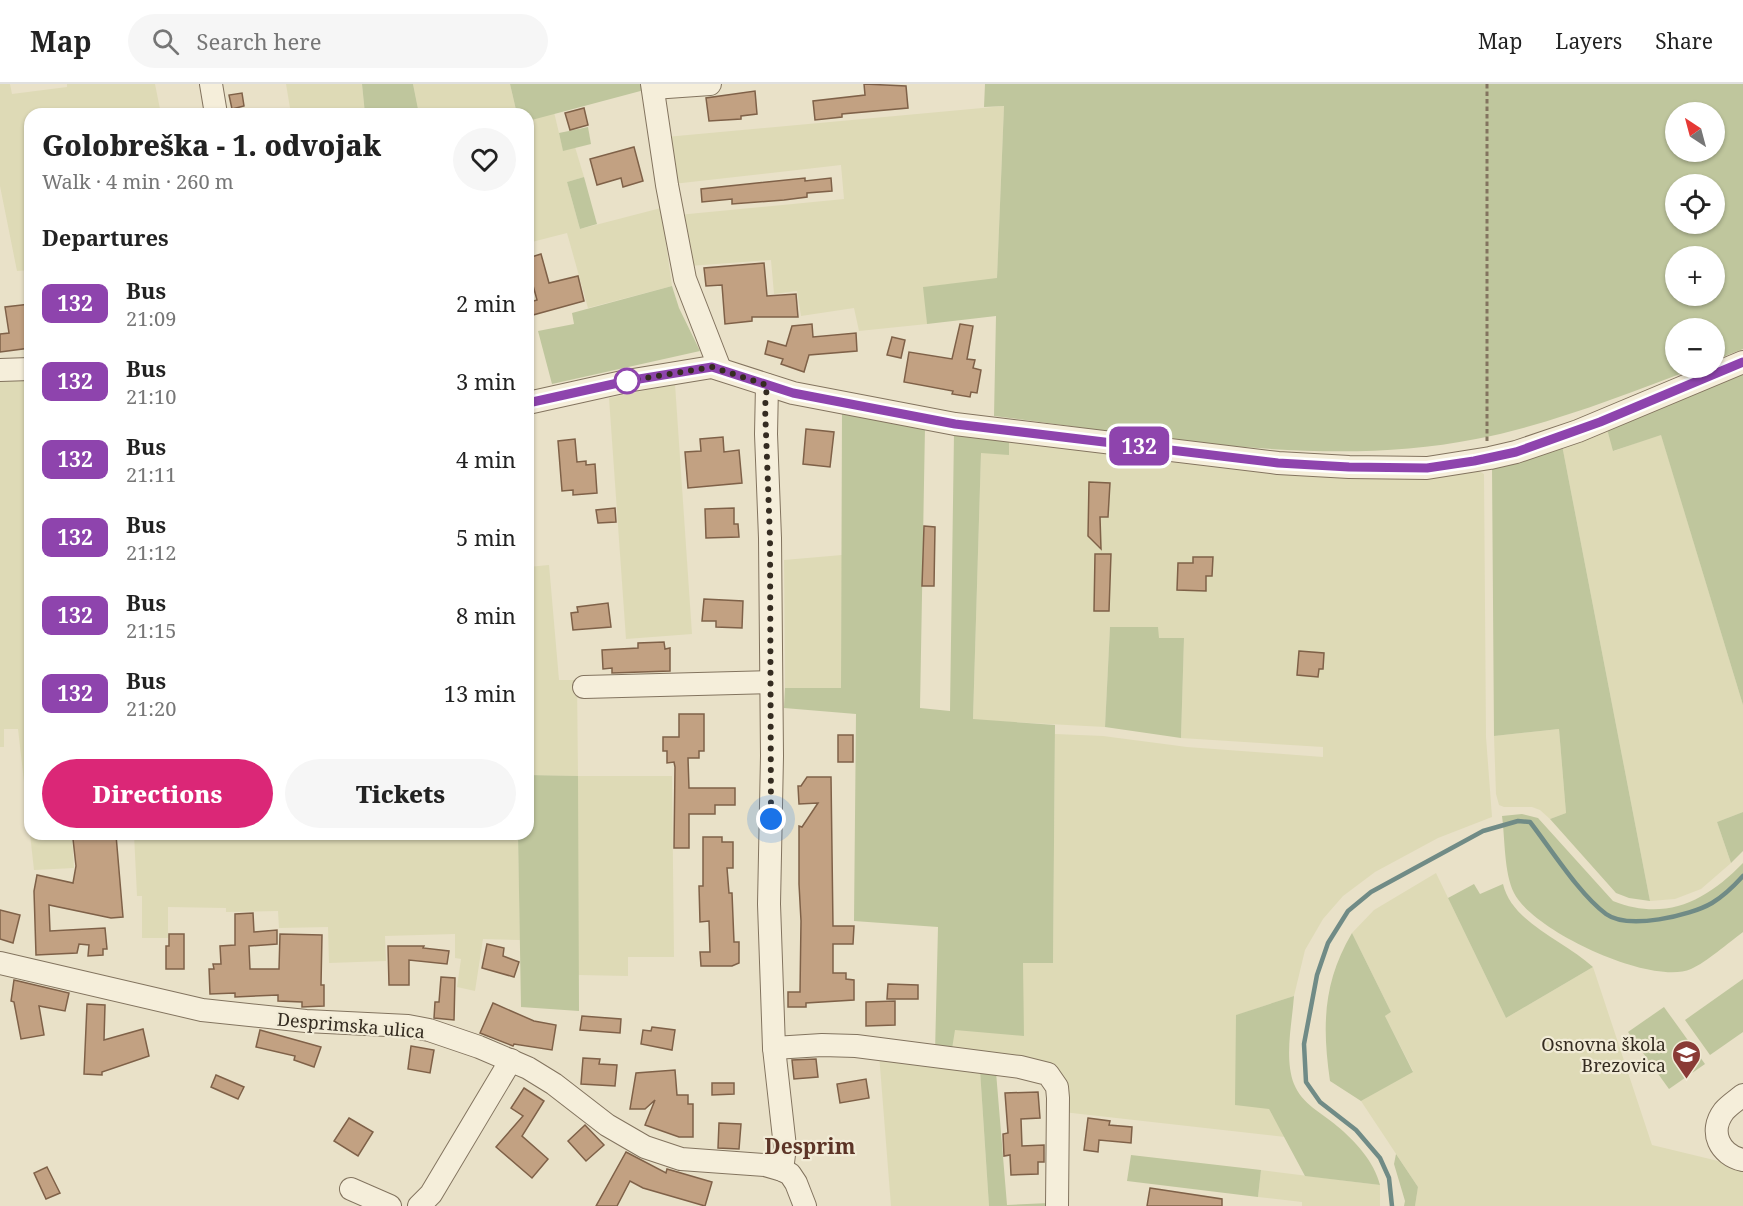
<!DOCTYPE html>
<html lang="en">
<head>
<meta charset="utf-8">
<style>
	:root { --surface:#fff; --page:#f6f6f6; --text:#222; --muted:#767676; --line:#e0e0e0; --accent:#db2777 }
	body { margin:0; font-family:"Noto Serif",serif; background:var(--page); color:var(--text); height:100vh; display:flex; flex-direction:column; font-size:22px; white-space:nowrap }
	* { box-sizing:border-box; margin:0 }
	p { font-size:20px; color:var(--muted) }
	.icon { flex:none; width:33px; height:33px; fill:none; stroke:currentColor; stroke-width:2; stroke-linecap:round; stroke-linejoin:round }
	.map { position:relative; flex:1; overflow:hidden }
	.panel { position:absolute; left:24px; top:24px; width:510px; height:732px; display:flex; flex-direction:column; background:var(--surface); border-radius:18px; box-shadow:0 2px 4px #0004 }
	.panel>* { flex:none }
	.badge { padding:0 12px; border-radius:9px; font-size:21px; line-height:39px }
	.needle { width:39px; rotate:324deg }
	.controls { position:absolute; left:1665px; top:18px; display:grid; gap:12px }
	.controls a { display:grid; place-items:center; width:60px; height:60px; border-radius:50%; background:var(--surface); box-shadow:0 2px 4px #0004; font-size:30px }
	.you { position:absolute; width:30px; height:30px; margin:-15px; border:4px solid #fff; border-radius:50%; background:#1a73e8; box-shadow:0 0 0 9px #1a73e833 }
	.map>.badge { position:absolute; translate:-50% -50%; box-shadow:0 0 0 3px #fff }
	h2 { padding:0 18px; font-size:22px; line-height:54px }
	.round { display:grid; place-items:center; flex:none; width:63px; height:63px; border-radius:32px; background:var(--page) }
	.headline { display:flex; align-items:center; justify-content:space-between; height:102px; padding:0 18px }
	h1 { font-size:28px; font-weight:800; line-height:45px }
	.cta { display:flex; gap:12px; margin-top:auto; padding:12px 18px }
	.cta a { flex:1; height:69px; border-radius:36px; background:var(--accent); color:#fff; font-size:24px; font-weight:800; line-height:69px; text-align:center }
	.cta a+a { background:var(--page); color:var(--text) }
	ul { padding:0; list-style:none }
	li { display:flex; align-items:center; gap:18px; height:78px; padding:0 18px }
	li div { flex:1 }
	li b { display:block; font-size:22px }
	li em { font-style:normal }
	li .badge { min-width:66px; font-weight:700; text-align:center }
	header { display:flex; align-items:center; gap:36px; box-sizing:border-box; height:84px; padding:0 30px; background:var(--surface); border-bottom:2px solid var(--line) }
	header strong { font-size:28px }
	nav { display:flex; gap:33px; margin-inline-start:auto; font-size:21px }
	.search { width:420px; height:54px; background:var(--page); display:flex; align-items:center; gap:15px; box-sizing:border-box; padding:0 21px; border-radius:33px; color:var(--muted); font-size:22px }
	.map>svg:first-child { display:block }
	.farmland { fill:#dedab6 }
	.green { fill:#bfc69d; fill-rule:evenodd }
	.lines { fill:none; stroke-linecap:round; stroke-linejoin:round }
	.stream { stroke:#708b86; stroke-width:4.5 }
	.building { fill:#c2a182; stroke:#7f6148; stroke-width:1.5 }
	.minor-casing { stroke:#83745f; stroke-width:24 }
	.path { stroke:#83745f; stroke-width:3; stroke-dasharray:4.5 3; stroke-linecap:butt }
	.minor { stroke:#f5eeda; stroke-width:22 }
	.line-casing { stroke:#fff; stroke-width:14 }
	.line { stroke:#8e44ad; stroke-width:9 }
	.walk { stroke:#352c21; stroke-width:6; stroke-dasharray:0 10.8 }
	.stop-dot { fill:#fff; stroke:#8e44ad; stroke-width:3 }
	.labels { text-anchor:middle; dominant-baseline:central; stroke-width:4.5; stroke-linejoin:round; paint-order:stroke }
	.street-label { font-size:18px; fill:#352c21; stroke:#f1ebd6 }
	.poi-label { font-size:18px; fill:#352c21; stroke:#f1ebd6; text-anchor:end }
	.quarter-label { font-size:21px; font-weight:bold; fill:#5c3426; stroke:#f1ebd6 }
</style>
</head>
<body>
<header>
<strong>Map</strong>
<div class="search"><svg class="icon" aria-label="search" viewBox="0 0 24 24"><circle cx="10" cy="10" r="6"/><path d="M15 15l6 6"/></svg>Search here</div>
<nav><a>Map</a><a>Layers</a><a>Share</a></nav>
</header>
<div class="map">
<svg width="1743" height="1122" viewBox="0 0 1743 1122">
	<rect width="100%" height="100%" fill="#e9e1c8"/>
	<g class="farmland">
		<path d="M0 0H10L12 10 67 3V0H155L161 30H30V186L17 187 0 102Z"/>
		<path d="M286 0H362L365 30H291Z"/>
		<path d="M413 0H510L517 30H419Z"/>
		<path d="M1004 22 997 195 924 203 927 240 859 247 854 224 801 232 797 207 774 210 771 176 689 182 678 131 844 115 841 81 673 100 666 53Z"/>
		<path d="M554 28 563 66 575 63 584 93 567 98 580 145 661 124 672 202 588 224 567 149 528 159V37Z"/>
		<path d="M30 296V750L18 645H4V663H0V297Z"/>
		<path d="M675 300 692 550 626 555 609 314Z"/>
		<path d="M1607 345 1614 367 1661 350 1743 621V728L1717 738 1731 779 1701 805 1675 815 1650 817 1562 361Z"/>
		<path d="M1009 356 1479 387 1484 390 1486 653 1492 733 1438 754 1375 788 1343 812 1323 835 1305 866 1294 912 1237 931 1269 1025 1285 1053 1063 1028V1006L951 971 954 946 1023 879H1053L1055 650 1103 652 1187 663 1323 673V663L1181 654 1184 554H1158V543H1110L1105 643 973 636 981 369Z"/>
		<path d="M842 471 841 604H785L784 476Z"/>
		<path d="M549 481 559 596H577L578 692H672L674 873H628V892L578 891V692L528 691V483Z"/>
		<path d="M1559 645 1566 729 1550 735 1540 726 1532 723H1504L1499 721 1496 710 1494 652Z"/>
		<path d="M30 750H72L74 784 34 786Z"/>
		<path d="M134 750H518L520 856 483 855 475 907 457 903 461 875 455 874V850L385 852 386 877 329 879 328 843 279 844 278 827 226 828V824L168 823V854H142V812H137Z"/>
		<path d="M1436 789 1506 934 1593 883 1652 1061 1743 1083V1122H1415L1418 1103 1361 1017 1413 987 1385 932 1391 928 1352 849 1374 826Z"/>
		<path d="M879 970 980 986 989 1122H891Z"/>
		<path d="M1261 1086 1380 1101V1122H1302V1118L1258 1113Z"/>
	</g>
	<g class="green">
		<path d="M362 0H413L419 30H365Z"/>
		<path d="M510 0H647L648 5 528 37V30H517Z"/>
		<path d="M985 0H1743V265L1715 276 1714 244H1676V284H1696C1624 311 1552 340 1476 355 1321 386 1149 351 994 332L996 232 927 240 923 203 997 194 1004 22 984 23ZM1676 28H1714V68H1676ZM1676 100H1714V140H1676ZM1676 172H1714V212H1676Z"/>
		<path d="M588 43 591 60 563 67 559 49Z"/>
		<path d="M584 93 597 140 580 145 567 98Z"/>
		<path d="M672 202 679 224 700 267 552 300 538 247 574 240 572 229Z"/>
		<path d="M1743 286V621L1661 351 1613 367 1607 345Z"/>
		<path d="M842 328 925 343 920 624 950 627 954 349 1009 356V371L981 369 973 635 1055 641 1053 879H1023L1024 952 955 946 951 971 935 969 938 843 854 837 856 630 784 624 785 604H841Z"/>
		<path d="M1562 361 1650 817 1629 814 1616 809 1550 735 1566 729 1559 645 1494 652 1492 383Z"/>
		<path d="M1110 543H1158L1159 554H1184L1181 654 1105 643Z"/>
		<path d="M528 691 578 692 579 927 521 923 518 750H528Z"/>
		<path d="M1743 728V767L1731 779 1717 738Z"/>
		<path d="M1522 730 1538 734 1613 817C1666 838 1706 817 1743 779V848C1728 859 1707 878 1691 885 1651 902 1533 847 1514 809 1504 789 1505 754 1502 732Z"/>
		<path d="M1474 800 1480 810 1503 800C1512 839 1565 857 1593 883L1506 934 1448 814Z"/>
		<path d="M1352 849 1391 928 1385 932 1413 988 1361 1017 1330 997C1322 942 1323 898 1352 849Z"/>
		<path d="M1743 895V948L1710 971 1685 936Z"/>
		<path d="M1294 912C1292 940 1284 974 1294 1000 1302 1020 1322 1029 1337 1042 1355 1057 1374 1077 1380 1101L1305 1092 1269 1025 1235 1021 1236 931Z"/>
		<path d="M1664 923 1705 980 1669 1005 1628 948Z"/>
		<path d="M980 986 996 988 1007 1121 1049 1119 1050 1122H989Z"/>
		<path d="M1396 1070 1418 1103 1415 1122H1404L1405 1117 1394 1080Z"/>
		<path d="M1131 1071 1261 1086 1258 1113 1127 1097Z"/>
	</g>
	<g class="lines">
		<path class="stream" d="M1392 1122 1389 1094 1380 1074 1356 1046 1320 1018 1306 998 1304 960 1317 891 1328 859 1348 827 1371 808 1483 747 1518 737 1530 738C1551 765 1579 810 1606 830 1628 846 1690 832 1712 819 1724 812 1734 802 1743 792"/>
	</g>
	<g class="building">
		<path d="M864 0 906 2 908 24 842 30V33L815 36 813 17 865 11Z"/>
		<path d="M755 7 757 30 741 32V35L709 37 706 14Z"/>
		<path d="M242 9 244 22 232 25 229 11Z"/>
		<path d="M584 24 588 41 570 46 565 29Z"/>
		<path d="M634 63 643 97 623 103 621 94 597 101 590 75Z"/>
		<path d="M805 94V97L831 94 832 107 807 109V113L784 116 732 120V115L702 118 701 105Z"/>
		<path d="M541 170 549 199 578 192 584 217 533 231 530 218 537 216 531 194 528 195V174Z"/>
		<path d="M764 179 767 212 796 210 798 233H752V237L725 240 722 201 706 202 704 184Z"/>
		<path d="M30 220V264L0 268V250L9 249 5 223Z"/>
		<path d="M812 240 813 253 856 249 857 267 809 271 804 288 781 280 783 275 765 270 768 257 786 262 792 242Z"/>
		<path d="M960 240 973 242 967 275 975 276 973 284 981 286 977 309 971 308 970 313 952 310 953 307 904 298 909 268 952 275Z"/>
		<path d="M892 253 905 256 901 274 887 271Z"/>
		<path d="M806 345 834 348 830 383 803 380Z"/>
		<path d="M723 353 724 368 739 366 742 399 688 404 685 368 701 367 700 355Z"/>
		<path d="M575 355 577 378 586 377V381L595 380 597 409 573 411V406L562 407 558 357Z"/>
		<path d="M1089 398 1110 399 1108 433H1100L1101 465 1088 452Z"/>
		<path d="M615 424 616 438 598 439 596 426Z"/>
		<path d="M734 424V440H738L739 453 706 454 705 425Z"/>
		<path d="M924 442 935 443 934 502H922Z"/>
		<path d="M1095 470H1111L1109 527H1094Z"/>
		<path d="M1193 473H1213L1212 492H1206V507L1177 506 1178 479H1193Z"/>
		<path d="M704 515 743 517 742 544 716 543V537H702Z"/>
		<path d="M608 519 611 543 573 546 571 529 578 528 577 523Z"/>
		<path d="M664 558 665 565 670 564V587L612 589V584L603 585 602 566 638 564V559Z"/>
		<path d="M1299 567 1324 569 1323 585H1319L1318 593 1297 591Z"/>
		<path d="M679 630H704V667H699V674H688L689 704H735V721H715V730H689V764H674L675 683 674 678 667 679V667H663V653H679Z"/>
		<rect x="838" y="651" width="15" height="27"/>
		<path d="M807 693H831L833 842H854L853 860H833V889H846V895L854 896V916L806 919V923H788V908H800L801 837 799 800V742L802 743 818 719 799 720 798 702H801Z"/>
		<path d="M116 751 123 833 111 834 49 821 50 847 105 844 107 865H103V871L88 872 89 861 79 860 77 869 36 871 34 807 37 791 73 799 76 782 73 755Z"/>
		<path d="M703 753H722V758H733V784H727L729 809H732L734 858H739V879L732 882H701L700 868H710L709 837 700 838 699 802H703Z"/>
		<path d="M0 826 20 831 13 859 0 855Z"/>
		<path d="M253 829 254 848 277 846V860L249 862 250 885H279L280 850 322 851 321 901H324V922L302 923V918L278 917V911L235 913V909L210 910 209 885H214L213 880H221L220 862 235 861V830Z"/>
		<path d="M169 850H184V885H166V862H169Z"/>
		<path d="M487 860 504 864 503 872 519 878 514 893 482 884Z"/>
		<path d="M388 862H424L423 864 449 867 447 880 409 876V901H389Z"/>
		<path d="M441 893 455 894 454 936 434 934 435 918H439Z"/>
		<path d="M14 896 69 909 65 927 39 922 44 951 21 955 14 918 11 917Z"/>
		<path d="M888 900 918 901V915H887Z"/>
		<path d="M895 917V941L866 942V918Z"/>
		<path d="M493 919 534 937 556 941 552 966 514 960 513 962 480 949Z"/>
		<path d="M87 920 105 921 104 956 143 945 149 972 102 988V991L84 990Z"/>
		<path d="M582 932 621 935 620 949 580 946Z"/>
		<path d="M652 943 675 946 672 966 641 960 643 946 651 947Z"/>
		<path d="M260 946 321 963 314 983 294 976 295 972 256 963Z"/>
		<path d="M411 962 434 966 430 989 408 985Z"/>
		<path d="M583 974 600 975 599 980 617 981 615 1002 581 1000Z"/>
		<path d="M816 975 818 993 794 995 792 976Z"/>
		<path d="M675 986 677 1011H688V1020H693V1053H679L645 1041 655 1016 645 1025H630L636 989Z"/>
		<path d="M216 991 244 1003 238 1015 211 1003Z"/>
		<path d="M866 995 869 1014 840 1019 837 1000Z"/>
		<path d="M712 999H734V1010L712 1011Z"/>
		<path d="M524 1004 544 1017 522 1052 548 1075 532 1094 496 1063 523 1032 511 1024Z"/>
		<path d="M1038 1008 1040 1034 1021 1035 1022 1062 1044 1061V1078H1038V1090L1011 1091 1010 1071 1004 1072 1003 1050 1008 1049 1005 1009Z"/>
		<path d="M349 1034 373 1048 358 1072 334 1057Z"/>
		<path d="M1088 1034 1110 1037 1109 1041 1132 1043 1131 1059 1099 1056 1098 1068 1084 1066Z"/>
		<path d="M719 1039 741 1040 739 1065 718 1064Z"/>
		<path d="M585 1041 604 1061 586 1077 568 1057Z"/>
		<path d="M626 1068 666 1089 667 1085 712 1098 705 1122 643 1104 630 1097 617 1122H596Z"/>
		<path d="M47 1083 60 1109 46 1115 34 1089Z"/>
		<path d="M1150 1104 1222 1115V1122H1147Z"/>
	</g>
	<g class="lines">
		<defs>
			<g id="minor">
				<path d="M211 0 216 30"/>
				<path d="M652 0 667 101 685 195 720 285"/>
				<path d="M653 4 710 0"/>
				<path d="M0 286 30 285"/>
				<path d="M767 301 766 350 770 454 772 672 769 820 774 964 785 1063 782 1086"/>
				<path d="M528 319 627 297 712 283 793 309 955 340 1278 379 1349 383 1427 384 1490 374 1516 368 1578 347 1743 278"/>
				<path d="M584 603 771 598"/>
				<path d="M0 879 202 926 306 937 408 942 429 946 479 963 528 984 554 1000 607 1041 645 1063 681 1075 765 1081 782 1086 790 1090 796 1099 805 1122"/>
				<path d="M774 964 822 961 856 962 1020 983 1048 990 1057 1003 1058 1014 1057 1122"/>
				<path d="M1743 1011C1737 1016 1729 1021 1724 1027 1708 1048 1720 1071 1743 1076"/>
				<path d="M351 1105 390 1122"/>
				<path d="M419 1122 431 1110 511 976"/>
			</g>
		</defs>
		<use href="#minor" class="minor-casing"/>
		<path class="path" d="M1487 0V357"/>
		<use href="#minor" class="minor"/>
	</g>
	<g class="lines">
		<defs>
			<path id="line" d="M528 319 627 297 712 283 793 309 955 340 1278 379 1349 383 1427 384 1474 377 1516 368 1600 338 1743 278"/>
		</defs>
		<use href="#line" class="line-casing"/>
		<use href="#line" class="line"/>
		<path class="walk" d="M627 297 712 283 767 301 765 323 770 454 771 735"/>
	</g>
	<defs>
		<symbol id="school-pin" viewBox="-11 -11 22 30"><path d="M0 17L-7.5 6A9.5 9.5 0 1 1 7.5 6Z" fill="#8a3b36" stroke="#f1ebd6"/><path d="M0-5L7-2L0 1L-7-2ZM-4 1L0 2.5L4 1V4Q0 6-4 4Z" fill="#fff"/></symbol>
	</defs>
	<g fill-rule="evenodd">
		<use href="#school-pin" x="1670" y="954" width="33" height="45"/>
	</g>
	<circle class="stop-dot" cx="627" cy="297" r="12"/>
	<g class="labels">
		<g class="street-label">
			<text transform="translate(351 941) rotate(5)">Desprimska ulica</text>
		</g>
		<g class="poi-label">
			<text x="1666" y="960">Osnovna škola<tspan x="1666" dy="21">Brezovica</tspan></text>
		</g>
		<g class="quarter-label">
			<text x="810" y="1062">Desprim</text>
		</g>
	</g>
</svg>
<div class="controls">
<a><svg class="needle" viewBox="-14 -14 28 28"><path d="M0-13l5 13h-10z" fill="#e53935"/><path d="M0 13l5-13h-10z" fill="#767676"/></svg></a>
<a><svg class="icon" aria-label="locate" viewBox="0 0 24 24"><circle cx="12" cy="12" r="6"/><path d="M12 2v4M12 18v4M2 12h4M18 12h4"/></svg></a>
<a>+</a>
<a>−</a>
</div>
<div class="you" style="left:771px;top:735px"></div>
<b class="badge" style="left:1139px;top:362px;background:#8e44ad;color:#fff">132</b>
<section class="panel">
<div class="headline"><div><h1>Golobreška - 1. odvojak</h1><p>Walk · 4 min · 260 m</p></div><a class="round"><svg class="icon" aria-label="heart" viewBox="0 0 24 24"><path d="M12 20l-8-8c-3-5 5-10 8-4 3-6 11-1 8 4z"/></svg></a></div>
<h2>Departures</h2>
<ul>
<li><span class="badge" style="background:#8e44ad;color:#fff">132</span><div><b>Bus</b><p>21:09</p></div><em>2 min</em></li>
<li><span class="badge" style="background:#8e44ad;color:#fff">132</span><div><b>Bus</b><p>21:10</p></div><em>3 min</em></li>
<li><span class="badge" style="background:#8e44ad;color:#fff">132</span><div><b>Bus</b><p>21:11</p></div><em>4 min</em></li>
<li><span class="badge" style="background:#8e44ad;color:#fff">132</span><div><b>Bus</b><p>21:12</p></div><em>5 min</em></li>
<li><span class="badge" style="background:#8e44ad;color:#fff">132</span><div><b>Bus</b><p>21:15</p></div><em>8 min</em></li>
<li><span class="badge" style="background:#8e44ad;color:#fff">132</span><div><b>Bus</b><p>21:20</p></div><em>13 min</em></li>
</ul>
<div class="cta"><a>Directions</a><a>Tickets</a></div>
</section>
</div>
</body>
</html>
